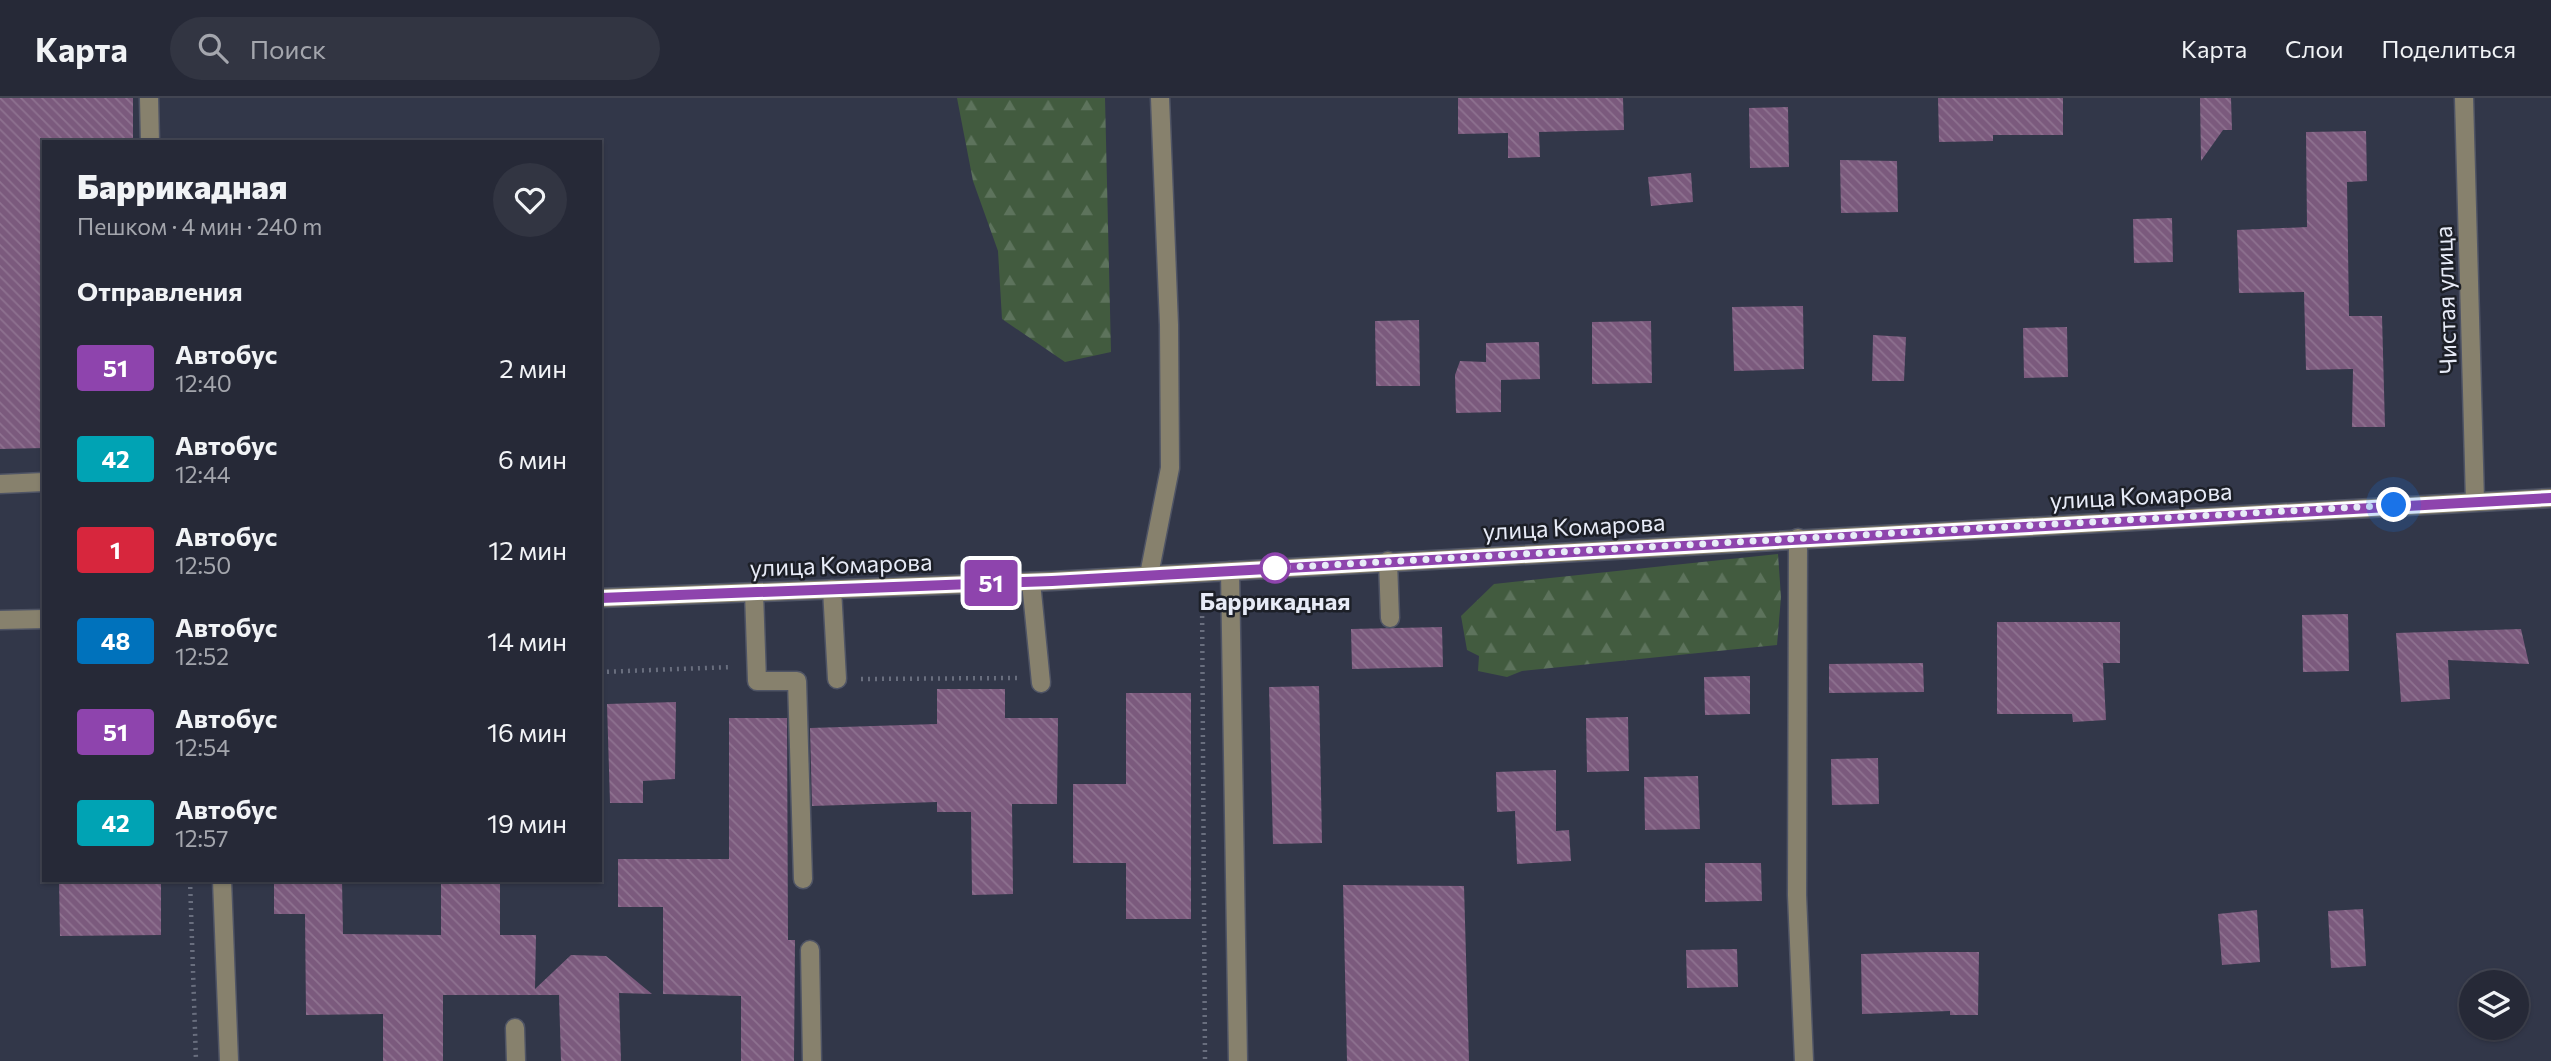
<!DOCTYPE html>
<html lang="ru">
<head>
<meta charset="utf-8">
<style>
	:root { --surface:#262937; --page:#323542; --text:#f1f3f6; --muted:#a4a6ad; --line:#424552 }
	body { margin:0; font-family:Commissioner,sans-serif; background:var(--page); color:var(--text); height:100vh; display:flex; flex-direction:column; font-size:26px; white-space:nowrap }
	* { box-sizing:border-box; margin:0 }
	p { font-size:23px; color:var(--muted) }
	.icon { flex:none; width:38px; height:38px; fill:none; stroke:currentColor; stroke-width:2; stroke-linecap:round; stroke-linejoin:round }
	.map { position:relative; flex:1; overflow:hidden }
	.side { position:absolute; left:42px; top:42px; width:560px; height:742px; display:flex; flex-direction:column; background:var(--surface); border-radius:0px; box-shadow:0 2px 5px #0004,0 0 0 2px var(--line) }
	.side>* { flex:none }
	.badge { padding:0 14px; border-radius:5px; font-size:24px; line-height:46px }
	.buttons { position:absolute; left:2459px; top:872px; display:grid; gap:14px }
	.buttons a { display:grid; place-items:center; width:70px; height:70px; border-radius:50%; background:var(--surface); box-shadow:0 2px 5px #0004,0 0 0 2px var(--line); font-size:35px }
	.you { position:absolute; width:35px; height:35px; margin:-18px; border:5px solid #fff; border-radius:50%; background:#1a73e8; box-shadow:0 0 0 10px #1a73e833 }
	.map>.badge { position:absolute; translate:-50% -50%; box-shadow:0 0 0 4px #fff }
	h2 { padding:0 35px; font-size:26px; line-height:63px }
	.round { display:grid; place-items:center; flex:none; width:74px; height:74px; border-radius:37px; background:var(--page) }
	.overview { display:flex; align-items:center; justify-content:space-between; height:119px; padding:0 35px }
	h1 { font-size:33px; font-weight:800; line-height:52px }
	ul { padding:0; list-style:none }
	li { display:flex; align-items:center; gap:21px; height:91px; padding:0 35px }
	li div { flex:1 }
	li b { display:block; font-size:26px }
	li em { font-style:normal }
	li .badge { min-width:77px; font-weight:700; text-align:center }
	header { display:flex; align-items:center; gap:42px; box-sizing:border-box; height:98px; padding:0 35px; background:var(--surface); border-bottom:2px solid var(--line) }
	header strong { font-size:33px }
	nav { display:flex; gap:38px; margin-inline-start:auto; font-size:24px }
	.search { width:490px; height:63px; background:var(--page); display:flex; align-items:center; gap:18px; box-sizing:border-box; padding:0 24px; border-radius:38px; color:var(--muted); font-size:26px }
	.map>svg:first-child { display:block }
	.forest { fill:url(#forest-firs) }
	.building { fill:url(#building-back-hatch) }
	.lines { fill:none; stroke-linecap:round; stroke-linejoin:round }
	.minor-casing { stroke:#4f5465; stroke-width:21 }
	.path { stroke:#696e7e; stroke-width:4.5; stroke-dasharray:2 5; stroke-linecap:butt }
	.minor { stroke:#87816d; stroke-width:18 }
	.line-casing { stroke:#fff; stroke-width:16 }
	.line { stroke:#8e44ad; stroke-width:10 }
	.walk { stroke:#e7ebf7; stroke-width:7; stroke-dasharray:0 12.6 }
	.stop-dot { fill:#fff; stroke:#8e44ad; stroke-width:3.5 }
	.labels { text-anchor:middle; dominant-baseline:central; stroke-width:5; stroke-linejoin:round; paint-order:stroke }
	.street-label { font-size:24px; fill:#e7ebf7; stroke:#1c1f27 }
	.stop-label { font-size:24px; font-weight:bold; fill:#e7ebf7; stroke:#1c1f27 }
</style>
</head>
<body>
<header>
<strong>Карта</strong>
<div class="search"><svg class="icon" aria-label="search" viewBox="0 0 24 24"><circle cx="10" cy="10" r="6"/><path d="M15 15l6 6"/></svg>Поиск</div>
<nav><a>Карта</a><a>Слои</a><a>Поделиться</a></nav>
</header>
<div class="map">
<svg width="2551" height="963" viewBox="0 0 2551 963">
	<defs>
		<pattern id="forest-firs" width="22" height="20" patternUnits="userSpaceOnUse" patternTransform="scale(1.75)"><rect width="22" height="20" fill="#425b3f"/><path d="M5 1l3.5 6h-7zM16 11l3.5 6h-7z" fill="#5d735c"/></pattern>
		<pattern id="building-back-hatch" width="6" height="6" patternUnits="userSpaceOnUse" patternTransform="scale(1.75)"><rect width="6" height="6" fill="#7b5a7d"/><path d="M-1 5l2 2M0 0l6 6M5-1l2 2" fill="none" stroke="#8e7290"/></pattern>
	</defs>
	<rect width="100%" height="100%" fill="#323749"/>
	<g class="forest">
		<path d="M957 0H1105L1111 254 1065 264 1002 221 998 153 973 83Z"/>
		<path d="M1778 456 1781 499 1777 547 1522 573 1507 579 1478 573 1479 558 1467 552 1461 518 1494 486Z"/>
	</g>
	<g class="building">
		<path d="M0 0H133V44H44V350L0 351Z"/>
		<path d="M1458 0H1623L1624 32 1539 34 1540 59 1508 60V35L1458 36Z"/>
		<path d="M1938 0H2063V37H1993V43L1939 44Z"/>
		<path d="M2200 0H2231L2232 32H2223L2201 63Z"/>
		<path d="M1788 9 1789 69 1750 70 1749 10Z"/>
		<path d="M2366 33 2367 83 2347 84 2349 218H2382L2385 329H2352L2353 271 2306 272 2304 194 2239 195 2237 132 2307 129 2306 34Z"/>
		<path d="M1840 62 1897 63 1898 114 1841 115Z"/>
		<path d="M1691 75 1693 104 1651 108 1648 79Z"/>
		<path d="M2172 120 2173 164 2134 165 2133 121Z"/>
		<path d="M1803 208 1804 271 1734 273 1732 209Z"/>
		<path d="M1419 222 1420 288H1376L1375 223Z"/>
		<path d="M1651 223 1652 285 1592 286V224Z"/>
		<path d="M2067 229 2068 279 2024 280 2023 230Z"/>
		<path d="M1873 237 1906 239 1904 283H1872Z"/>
		<path d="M1539 244 1540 281 1501 282V314L1456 315 1455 277 1460 263 1486 264V245Z"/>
		<path d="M2348 516 2349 573 2303 574 2302 517Z"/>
		<path d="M1997 524H2120V565H2103L2106 622 2073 624 2072 616H1997Z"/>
		<path d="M1442 529 1443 569 1352 571 1351 531Z"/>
		<path d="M2521 531 2529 566 2448 562 2450 601 2401 604 2396 535Z"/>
		<path d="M1923 565 1924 594 1829 595V566Z"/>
		<path d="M1750 578V616L1705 617 1704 579Z"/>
		<path d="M1319 588 1322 745 1273 746 1269 589Z"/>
		<path d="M937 591H1005V620H1058L1057 706H1012L1013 796 972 797 971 714H937V704L812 708 810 630 937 626Z"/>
		<path d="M1126 595H1191V821H1126V765H1073V686H1126Z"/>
		<path d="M676 604 675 681 643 683V705H610L607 606Z"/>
		<path d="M1628 619 1629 673 1587 674 1586 620Z"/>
		<path d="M729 620H787L788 842H795L794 963H741V898L663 896V809H618V761H729Z"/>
		<path d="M1878 660 1879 706 1832 707 1831 661Z"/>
		<path d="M1556 672V733L1569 732 1571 763 1517 766 1515 713 1497 714 1496 674Z"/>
		<path d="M1698 678 1700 731 1645 732 1644 679Z"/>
		<path d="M1705 765H1761L1762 803 1705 804Z"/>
		<path d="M59 782H161V837L60 838Z"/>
		<path d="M274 782H342L343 836 441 837V782H500V837H536L535 891 571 857 606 858 652 896 619 895 621 963H561L559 897H443V963H383V916L306 917 305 816H274Z"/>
		<path d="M1343 787 1464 788 1469 963H1347Z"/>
		<path d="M2363 811 2366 868 2331 870 2328 813Z"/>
		<path d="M2257 812 2260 864 2222 867 2218 816Z"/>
		<path d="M1737 851 1738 889 1687 890 1686 852Z"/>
		<path d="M1930 854H1979L1978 917H1950V913L1862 916 1861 856Z"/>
	</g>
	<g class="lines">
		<defs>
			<g id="minor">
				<path d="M149 0 150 44"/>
				<path d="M2464 0 2475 403"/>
				<path d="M0 386 44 384"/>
				<path d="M1798 440 1797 797 1804 963"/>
				<path d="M1388 463 1390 520"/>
				<path d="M1230 473 1238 963"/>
				<path d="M1149 477 1170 370 1169 227 1160 0"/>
				<path d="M1031 484 1041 585"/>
				<path d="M832 491 837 581"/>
				<path d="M754 494 757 583H797L803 781"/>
				<path d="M600 500 1052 483 2551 400"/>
				<path d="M0 522 44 521"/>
				<path d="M222 782 229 963"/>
				<path d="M810 852 812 963"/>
				<path d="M515 930 516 963"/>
			</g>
		</defs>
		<use href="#minor" class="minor-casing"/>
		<g class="path">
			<path d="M1202 497 1205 963"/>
			<path d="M600 574 732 569"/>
			<path d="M861 581 1017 580"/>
			<path d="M190 782 196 963"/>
		</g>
		<use href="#minor" class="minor"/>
	</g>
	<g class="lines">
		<defs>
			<path id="line" d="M600 500 1052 483 2551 400"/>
		</defs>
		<use href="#line" class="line-casing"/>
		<use href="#line" class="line"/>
		<path class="walk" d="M1275 470 2394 407"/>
	</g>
	<circle class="stop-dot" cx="1275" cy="470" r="14"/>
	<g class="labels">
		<g class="street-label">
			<text transform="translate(2445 202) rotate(-92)">Чистая улица</text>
			<text transform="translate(2141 397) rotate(-3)">улица Комарова</text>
			<text transform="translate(1574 428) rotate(-3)">улица Комарова</text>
			<text transform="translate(841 466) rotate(-2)">улица Комарова</text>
		</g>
		<g class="stop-label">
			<text x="1275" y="502">Баррикадная</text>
		</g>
	</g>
</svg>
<div class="buttons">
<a><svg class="icon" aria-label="layers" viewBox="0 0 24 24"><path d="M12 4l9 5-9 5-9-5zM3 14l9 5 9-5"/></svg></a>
</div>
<div class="you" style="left:2394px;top:407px"></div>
<b class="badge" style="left:991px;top:485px;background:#8e44ad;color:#fff">51</b>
<section class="side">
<div class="overview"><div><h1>Баррикадная</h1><p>Пешком · 4 мин · 240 m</p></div><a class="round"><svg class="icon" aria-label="heart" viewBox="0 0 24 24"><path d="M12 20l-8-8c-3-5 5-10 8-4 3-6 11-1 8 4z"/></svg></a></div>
<h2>Отправления</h2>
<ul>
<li><span class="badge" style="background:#8e44ad;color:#fff">51</span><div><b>Автобус</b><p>12:40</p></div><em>2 мин</em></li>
<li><span class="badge" style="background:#00a3b4;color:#fff">42</span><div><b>Автобус</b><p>12:44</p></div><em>6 мин</em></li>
<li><span class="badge" style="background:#d7263d;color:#fff">1</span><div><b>Автобус</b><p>12:50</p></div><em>12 мин</em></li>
<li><span class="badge" style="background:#0072bc;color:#fff">48</span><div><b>Автобус</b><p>12:52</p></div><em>14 мин</em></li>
<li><span class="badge" style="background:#8e44ad;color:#fff">51</span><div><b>Автобус</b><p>12:54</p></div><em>16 мин</em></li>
<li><span class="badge" style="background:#00a3b4;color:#fff">42</span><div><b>Автобус</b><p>12:57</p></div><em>19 мин</em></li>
</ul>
</section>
</div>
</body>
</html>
